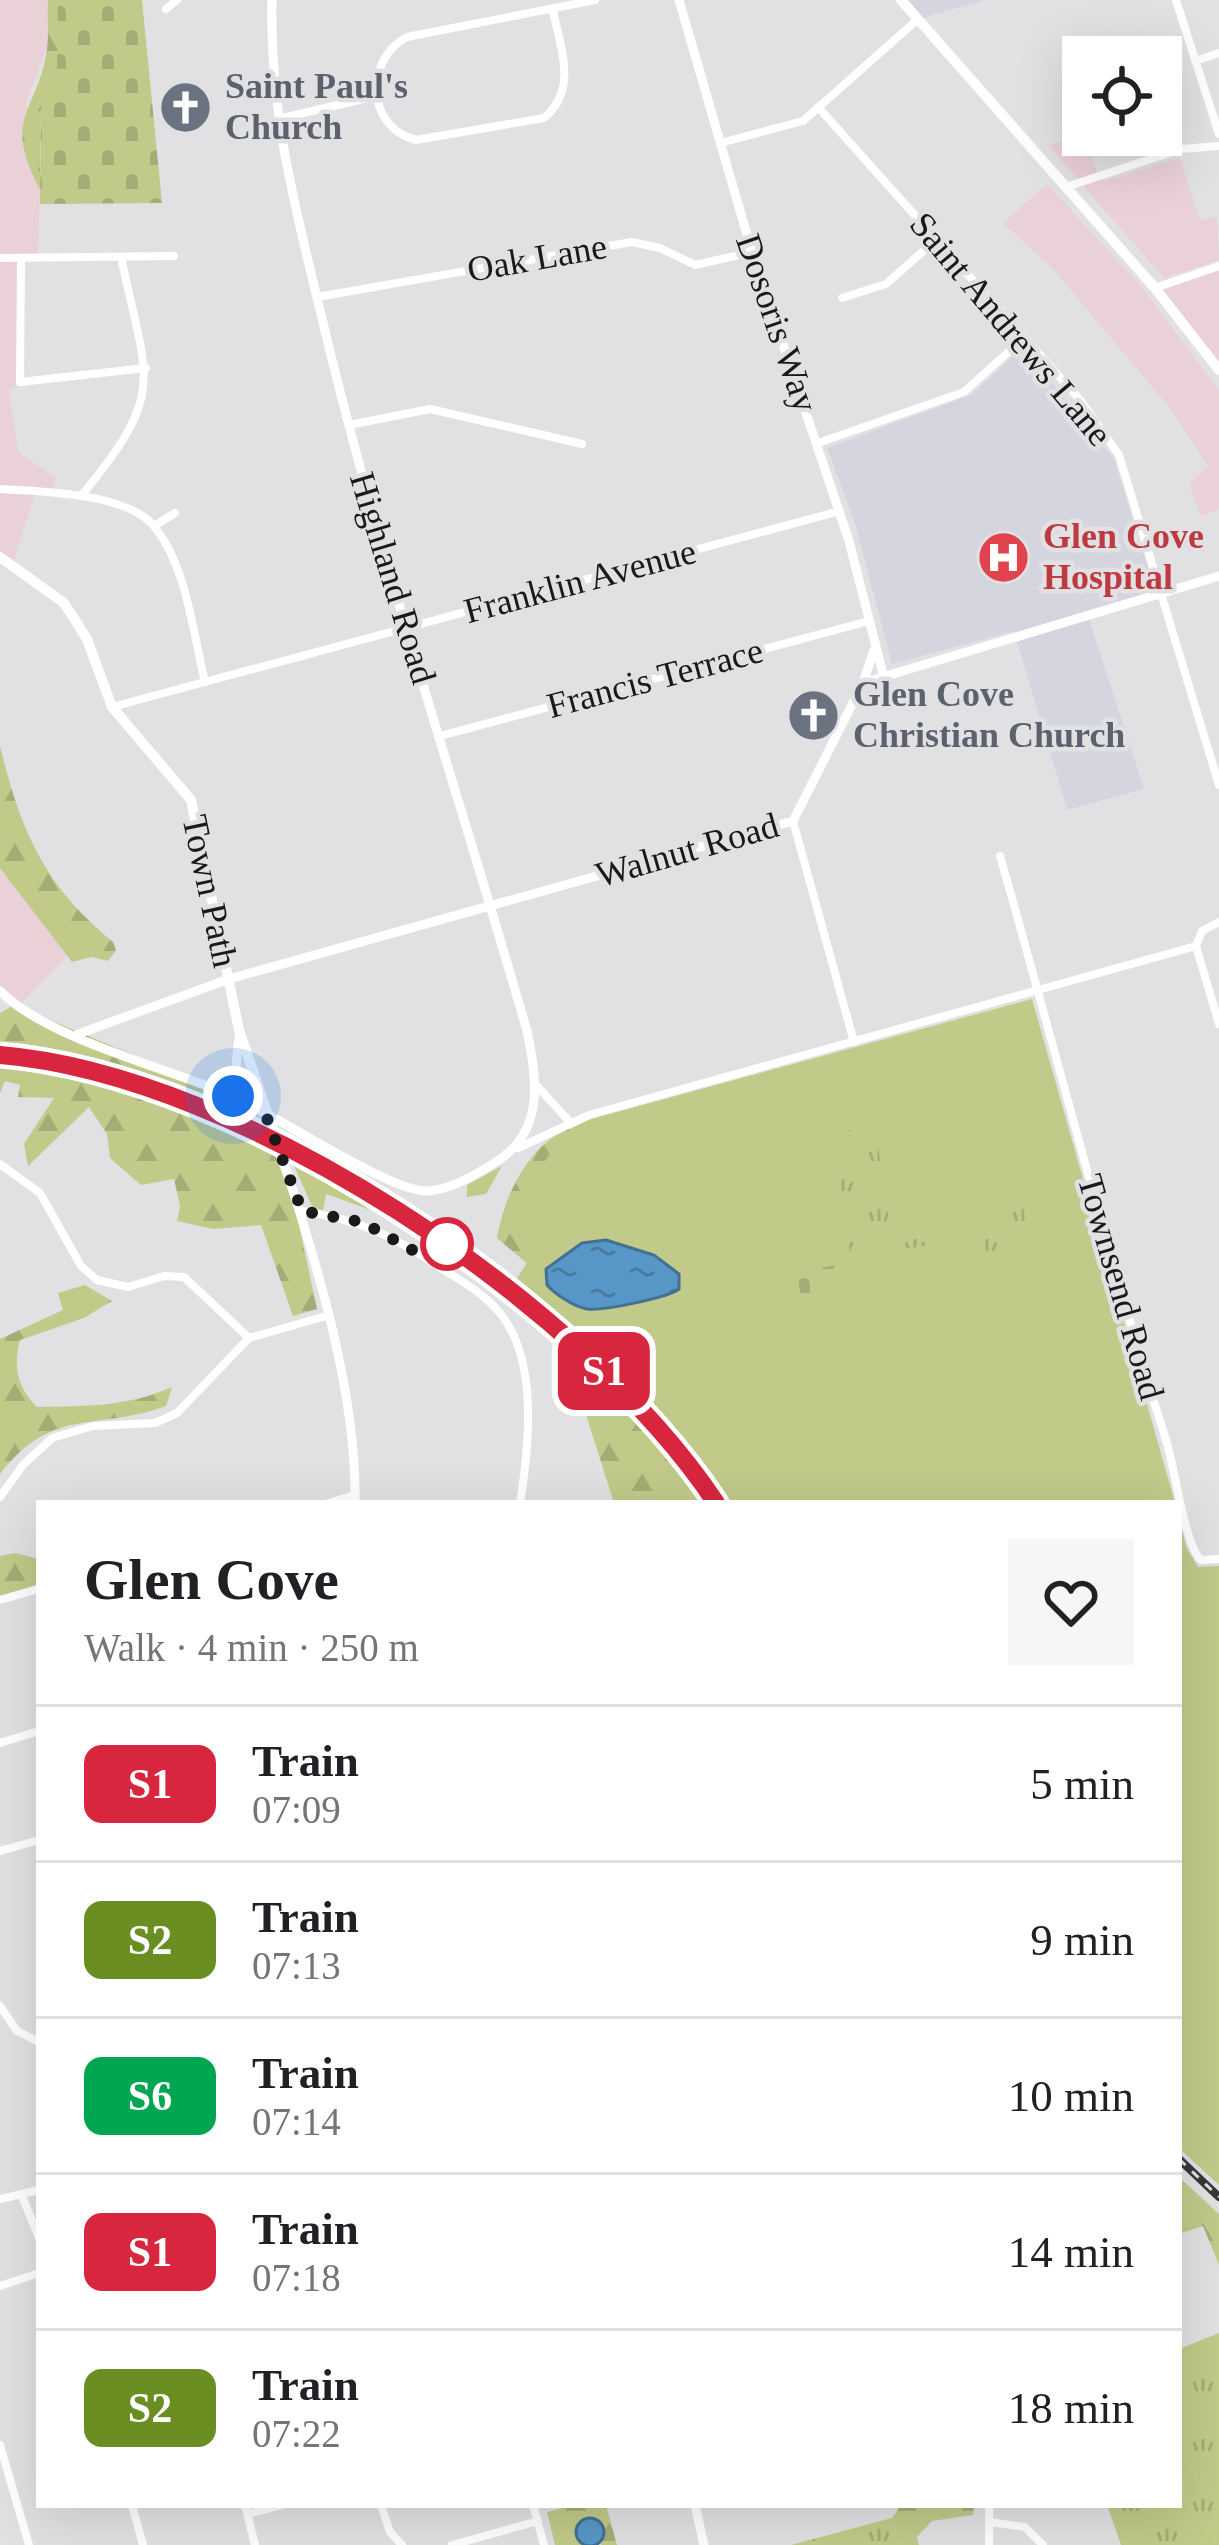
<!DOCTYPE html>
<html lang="en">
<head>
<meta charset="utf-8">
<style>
	:root { --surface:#fff; --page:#f6f6f6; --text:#202124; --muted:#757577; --line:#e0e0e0 }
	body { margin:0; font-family:Georgia,serif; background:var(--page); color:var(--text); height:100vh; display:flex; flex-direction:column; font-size:45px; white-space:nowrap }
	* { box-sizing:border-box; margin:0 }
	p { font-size:39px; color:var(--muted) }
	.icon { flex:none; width:66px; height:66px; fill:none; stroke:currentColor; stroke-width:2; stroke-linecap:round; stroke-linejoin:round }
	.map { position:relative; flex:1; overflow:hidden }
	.drawer { position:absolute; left:36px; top:1500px; width:1146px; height:1008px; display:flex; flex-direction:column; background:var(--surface); border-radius:0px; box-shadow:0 12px 48px #0002 }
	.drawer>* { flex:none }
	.badge { padding:0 24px; border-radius:18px; font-size:42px; line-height:78px }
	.fabs { position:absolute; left:1062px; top:36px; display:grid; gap:24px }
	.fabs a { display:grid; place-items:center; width:120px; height:120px; border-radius:0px; background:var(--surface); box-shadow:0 12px 48px #0002; font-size:60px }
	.you { position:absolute; width:60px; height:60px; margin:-30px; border:9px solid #fff; border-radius:50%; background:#1a73e8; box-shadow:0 0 0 18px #1a73e833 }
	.map>.badge { position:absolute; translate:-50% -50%; box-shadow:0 0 0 6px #fff }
	.round { display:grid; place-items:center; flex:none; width:126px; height:126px; border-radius:0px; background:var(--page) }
	.summary { display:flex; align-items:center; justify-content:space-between; height:204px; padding:0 48px }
	h1 { font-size:57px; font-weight:800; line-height:90px }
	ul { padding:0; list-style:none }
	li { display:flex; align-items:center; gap:36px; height:156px; padding:0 48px; border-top:3px solid var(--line) }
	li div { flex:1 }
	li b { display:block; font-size:45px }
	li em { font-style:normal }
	li .badge { min-width:132px; font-weight:700; text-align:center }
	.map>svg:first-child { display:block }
	.commercial { fill:#ead0d7 }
	.built { fill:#d5d5df }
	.grass { fill:#c1ca89 }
	.forest { fill:url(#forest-firs) }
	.cemetery { fill:url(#cemetery-stones) }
	.park { fill:url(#park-tufts) }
	.water { fill:url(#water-ripples); stroke:#447193; stroke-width:3 }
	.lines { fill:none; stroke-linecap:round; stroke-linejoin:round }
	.minor { stroke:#fff; stroke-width:8 }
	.tertiary { stroke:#fff; stroke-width:9 }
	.secondary { stroke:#fff; stroke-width:10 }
	.rail-casing { stroke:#373738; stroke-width:8 }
	.rail { stroke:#e1e1e3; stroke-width:3; stroke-dasharray:9; stroke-linecap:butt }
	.line-casing { stroke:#fff; stroke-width:27 }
	.line { stroke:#d7263d; stroke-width:18 }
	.walk { stroke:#19191a; stroke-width:12; stroke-dasharray:0 21.6 }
	.stop-dot { fill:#fff; stroke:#d7263d; stroke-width:6 }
	.labels { text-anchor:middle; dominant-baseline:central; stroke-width:9; stroke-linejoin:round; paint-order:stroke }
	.worship-label { font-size:36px; font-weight:bold; fill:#5b616d; stroke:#e1e1e3; text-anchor:start }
	.street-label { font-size:36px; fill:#19191a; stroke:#e1e1e3 }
	.health-label { font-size:36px; font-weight:bold; fill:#be3a42; stroke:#e1e1e3; text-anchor:start }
</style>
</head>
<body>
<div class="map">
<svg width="1219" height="2545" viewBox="0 0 1219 2545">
	<defs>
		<pattern id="forest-firs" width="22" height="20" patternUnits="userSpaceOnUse" patternTransform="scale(3)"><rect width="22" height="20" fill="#c1ca89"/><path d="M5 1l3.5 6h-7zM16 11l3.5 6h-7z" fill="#a5ad76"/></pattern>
		<pattern id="cemetery-stones" width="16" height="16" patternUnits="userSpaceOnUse" patternTransform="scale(3)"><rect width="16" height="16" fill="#c1ca89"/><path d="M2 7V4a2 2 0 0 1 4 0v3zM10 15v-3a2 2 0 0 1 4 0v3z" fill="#a5ad76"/></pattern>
		<pattern id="park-tufts" width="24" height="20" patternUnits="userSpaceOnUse" patternTransform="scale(3)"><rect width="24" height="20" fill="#c1ca89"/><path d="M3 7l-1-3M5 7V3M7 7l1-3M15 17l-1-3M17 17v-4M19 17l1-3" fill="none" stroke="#a5ad76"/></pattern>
		<pattern id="water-ripples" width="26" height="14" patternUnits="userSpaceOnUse" patternTransform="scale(3)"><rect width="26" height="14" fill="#5797c7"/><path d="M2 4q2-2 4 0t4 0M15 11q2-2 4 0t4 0" fill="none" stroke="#477aa1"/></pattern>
	</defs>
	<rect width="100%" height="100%" fill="#e1e1e3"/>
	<g class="commercial">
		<path d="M0 0H48L47 49 27 99 23 149 40 189 38 259 22 261 20 382 9 390 18 452 55 477 53 494 35 493 13 564 0 557Z"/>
		<path d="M1084 135 1101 182 1180 158 1200 221 1217 216 1219 260 1164 278 1048 145Z"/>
		<path d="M1047 184 1141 286 1219 391V509L1201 516 1189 484 1208 466 1170 408 1053 269 1003 223Z"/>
		<path d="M1219 266V371L1155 288Z"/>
		<path d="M0 868 69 954 17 1007 0 991Z"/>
	</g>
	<g class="built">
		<path d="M901 0H985L918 19Z"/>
		<path d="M1024 346 1114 459 1155 591 1087 613 1144 789 1067 810 1014 631 892 664 855 523 827 448 971 395Z"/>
	</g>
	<g class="grass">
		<path d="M1032 999 1175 1503H732L647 1396 517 1278 527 1263 497 1238C509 1176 534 1144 591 1119Z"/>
		<path d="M290 1157 393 1218 326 1194 323 1211 312 1206Z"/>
		<path d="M502 1166 486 1194 467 1197V1185Z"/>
		<path d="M1179 1517 1186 1547 1198 1567 1219 1566V2185L1179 2148Z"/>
	</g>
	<g class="forest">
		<path d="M48 0H114L41 103 40 189C1 115 38 113 47 49 49 33 47 16 48 0Z"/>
		<path d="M0 746C21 832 44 885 113 942L116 950 108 961 91 957 72 962 0 868Z"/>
		<path d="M14 1005 237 1098 259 1117 175 1083 34 1047 0 1043V1013Z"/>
		<path d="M0 1058C97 1068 187 1101 272 1147L296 1211 317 1309 293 1316 261 1225 213 1229 177 1221 180 1206 174 1179 141 1185 110 1158 107 1134 89 1107 28 1166 24 1144 54 1098 18 1097 20 1085 5 1081 0 1093Z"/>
		<path d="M571 1128C546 1155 518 1192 536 1231 541 1243 546 1245 547 1258L540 1266 528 1264 497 1238C505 1195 529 1143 571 1128Z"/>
		<path d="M85 1285 112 1301 84 1318 20 1340C13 1366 17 1387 37 1407 85 1406 128 1407 172 1387L166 1406C95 1432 54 1405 0 1474V1339L63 1310 58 1293Z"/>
		<path d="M562 1339 625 1399 711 1503H614Z"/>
		<path d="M15 1553 39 1559V1584L0 1596V1556Z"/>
		<path d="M1179 2177 1219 2214V2265L1203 2226 1179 2234Z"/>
		<path d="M574 2505H606L617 2545H601L599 2526 581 2522 577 2536 582 2545H555L547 2512Z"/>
		<path d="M901 2505H974L973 2515 932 2521 917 2537 919 2545H897L892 2518Z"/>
	</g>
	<g class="cemetery">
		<path d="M58 0H142L162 203 40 204 41 103 57 77Z"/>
		<path d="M836 1265 841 1288 801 1296 797 1273Z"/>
	</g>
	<g class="park">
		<path d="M875 1126 894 1253 851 1259 832 1133Z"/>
		<path d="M936 1205 942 1243 898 1250 894 1212Z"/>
		<path d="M1023 1205 1033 1259 988 1267 979 1213Z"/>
		<path d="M1219 2333V2545H1121L1107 2505H1179V2349Z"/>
		<path d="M892 2518 897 2545H791Z"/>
	</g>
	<g class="water">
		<path d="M606 1240 654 1255 679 1274V1289C667 1298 602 1311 587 1309 575 1307 556 1295 547 1285L546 1269 582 1243Z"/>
		<circle cx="590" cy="2532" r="14"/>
	</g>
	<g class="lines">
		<g class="minor">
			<path d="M1176 0 1219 134"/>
			<path d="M166 9 177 0"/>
			<path d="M553 11C561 50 578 89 544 118L416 140C365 127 365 59 407 37L595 0"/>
			<path d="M1195 61 1219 53"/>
			<path d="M818 107 1081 401 1119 455 1219 785"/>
			<path d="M278 119 376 96"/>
			<path d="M720 143 803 121 918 19"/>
			<path d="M1066 187 1181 149 1219 146"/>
			<path d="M0 258 174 256"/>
			<path d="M21 261 20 382 146 368"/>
			<path d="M1155 288 1219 266"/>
			<path d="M317 297 632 242 660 248 695 265 752 252"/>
			<path d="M842 298 886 284 937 239"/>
			<path d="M349 425 430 409 582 444"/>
			<path d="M818 443 964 392 1024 338"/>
			<path d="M0 489C39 491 124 493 152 524 186 562 193 633 205 682"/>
			<path d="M81 496C168 391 147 382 121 257"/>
			<path d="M154 526 175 513"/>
			<path d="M112 707 840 511"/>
			<path d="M440 736 869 621"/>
			<path d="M793 821 854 1042"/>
			<path d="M1000 856C1056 1051 1105 1247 1166 1440 1175 1468 1185 1547 1201 1560L1219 1559"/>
			<path d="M1196 946 1219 1024"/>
			<path d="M537 1086 570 1122"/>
			<path d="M518 1148 589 1115 1196 946 1202 931 1219 922"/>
			<path d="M0 1164 40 1193 81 1266 97 1280 128 1287 164 1276 184 1277 249 1338"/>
			<path d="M302 1211C357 1219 394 1236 439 1267 460 1280 483 1293 499 1312 539 1359 529 1447 520 1503"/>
			<path d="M0 1497 23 1465 52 1438 93 1426 155 1423 177 1413 249 1338 326 1316"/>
			<path d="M328 1503 355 1495"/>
			<path d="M0 1600 39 1589"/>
			<path d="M0 1743 39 1731"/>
			<path d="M0 1851 39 1840"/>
			<path d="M0 2006 17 2031 39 2042"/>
			<path d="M22 2196 39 2238"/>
			<path d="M0 2199 39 2190"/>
			<path d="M0 2286 39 2273"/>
			<path d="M0 2445 29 2545"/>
			<path d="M132 2505 143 2545"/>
			<path d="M245 2505 255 2545"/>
			<path d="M381 2505 390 2532 402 2545"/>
			<path d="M533 2505 544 2545"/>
			<path d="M989 2505V2545"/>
			<path d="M248 2514 282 2505"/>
			<path d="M990 2522 1025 2527 1043 2545"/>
			<path d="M452 2545 538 2521"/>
		</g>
		<g class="tertiary">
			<path d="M679 0 752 252 849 541 883 674"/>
			<path d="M863 683 874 650"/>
			<path d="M0 991C47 1039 168 1068 232 1096 275 1114 392 1194 429 1191 452 1189 477 1174 496 1162 544 1132 538 1081 527 1031 460 798 382 567 325 331 298 217 269 118 272 0"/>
			<path d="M78 1034 229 979 793 821 863 683 1219 576"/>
			<path d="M233 1096 239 1036"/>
			<path d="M279 1147C314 1256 357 1388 355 1503"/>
			<path d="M695 2505 704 2545"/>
		</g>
		<g class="secondary">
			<path d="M901 0 1155 288 1219 370"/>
			<path d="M0 557 64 603 87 639 112 707 191 800 239 1030 279 1147"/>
		</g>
		<defs>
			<g id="rail">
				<path d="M0 1050C244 1071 587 1301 722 1503"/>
				<path d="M1179 2159 1219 2197"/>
			</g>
		</defs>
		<use href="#rail" class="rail-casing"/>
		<use href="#rail" class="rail"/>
	</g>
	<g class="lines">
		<defs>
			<path id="line" d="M0 1055C242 1075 583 1303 716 1503"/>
		</defs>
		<use href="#line" class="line-casing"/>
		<use href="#line" class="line"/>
		<path class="walk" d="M233 1096 265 1113 302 1211 362 1222 423 1256 447 1244"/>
	</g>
	<defs>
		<symbol id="church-disc" viewBox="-11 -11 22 22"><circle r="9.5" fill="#6b7280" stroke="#e1e1e3"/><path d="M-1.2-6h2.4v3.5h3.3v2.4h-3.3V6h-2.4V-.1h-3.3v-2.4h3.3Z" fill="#fff"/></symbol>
		<symbol id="hospital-disc" viewBox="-11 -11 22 22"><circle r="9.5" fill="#e0444e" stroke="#e1e1e3"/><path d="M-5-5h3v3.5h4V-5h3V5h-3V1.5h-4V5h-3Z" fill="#fff"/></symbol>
	</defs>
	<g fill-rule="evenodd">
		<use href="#church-disc" x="156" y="78" width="59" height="59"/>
		<use href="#hospital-disc" x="974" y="528" width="59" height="59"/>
		<use href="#church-disc" x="784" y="686" width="59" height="59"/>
	</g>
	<circle class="stop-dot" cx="447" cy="1244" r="24"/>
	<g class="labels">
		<g class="worship-label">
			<text x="225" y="86">Saint Paul's<tspan x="225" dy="41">Church</tspan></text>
			<text x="853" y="694">Glen Cove<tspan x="853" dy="41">Christian Church</tspan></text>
		</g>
		<g class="street-label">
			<text transform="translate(537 258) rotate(-10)">Oak Lane</text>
			<text transform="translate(777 323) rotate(71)">Dosoris Way</text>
			<text transform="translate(1011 329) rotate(50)">Saint Andrews Lane</text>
			<text transform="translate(393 578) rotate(73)">Highland Road</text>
			<text transform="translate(580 581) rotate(-15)">Franklin Avenue</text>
			<text transform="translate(655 678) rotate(-15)">Francis Terrace</text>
			<text transform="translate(687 850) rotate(-16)">Walnut Road</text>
			<text transform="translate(210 891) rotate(78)">Town Path</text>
			<text transform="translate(1121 1287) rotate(74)">Townsend Road</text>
		</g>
		<g class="health-label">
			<text x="1043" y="536">Glen Cove<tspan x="1043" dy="41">Hospital</tspan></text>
		</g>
	</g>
</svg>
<div class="fabs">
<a><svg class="icon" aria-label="locate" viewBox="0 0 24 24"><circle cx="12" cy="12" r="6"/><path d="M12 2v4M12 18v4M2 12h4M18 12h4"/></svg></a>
</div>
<div class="you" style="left:233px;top:1096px"></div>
<b class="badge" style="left:604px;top:1371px;background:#d7263d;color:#fff">S1</b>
<section class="drawer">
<div class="summary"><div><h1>Glen Cove</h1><p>Walk · 4 min · 250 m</p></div><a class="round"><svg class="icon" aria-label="heart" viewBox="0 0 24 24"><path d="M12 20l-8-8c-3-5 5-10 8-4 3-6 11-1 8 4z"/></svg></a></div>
<ul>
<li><span class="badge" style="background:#d7263d;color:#fff">S1</span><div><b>Train</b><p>07:09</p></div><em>5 min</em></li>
<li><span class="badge" style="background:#6b8e23;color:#fff">S2</span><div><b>Train</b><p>07:13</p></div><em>9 min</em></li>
<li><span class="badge" style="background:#00a651;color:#fff">S6</span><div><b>Train</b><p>07:14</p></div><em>10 min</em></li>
<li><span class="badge" style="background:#d7263d;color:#fff">S1</span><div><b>Train</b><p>07:18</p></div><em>14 min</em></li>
<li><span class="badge" style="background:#6b8e23;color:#fff">S2</span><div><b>Train</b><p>07:22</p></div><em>18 min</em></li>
</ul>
</section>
</div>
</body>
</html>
